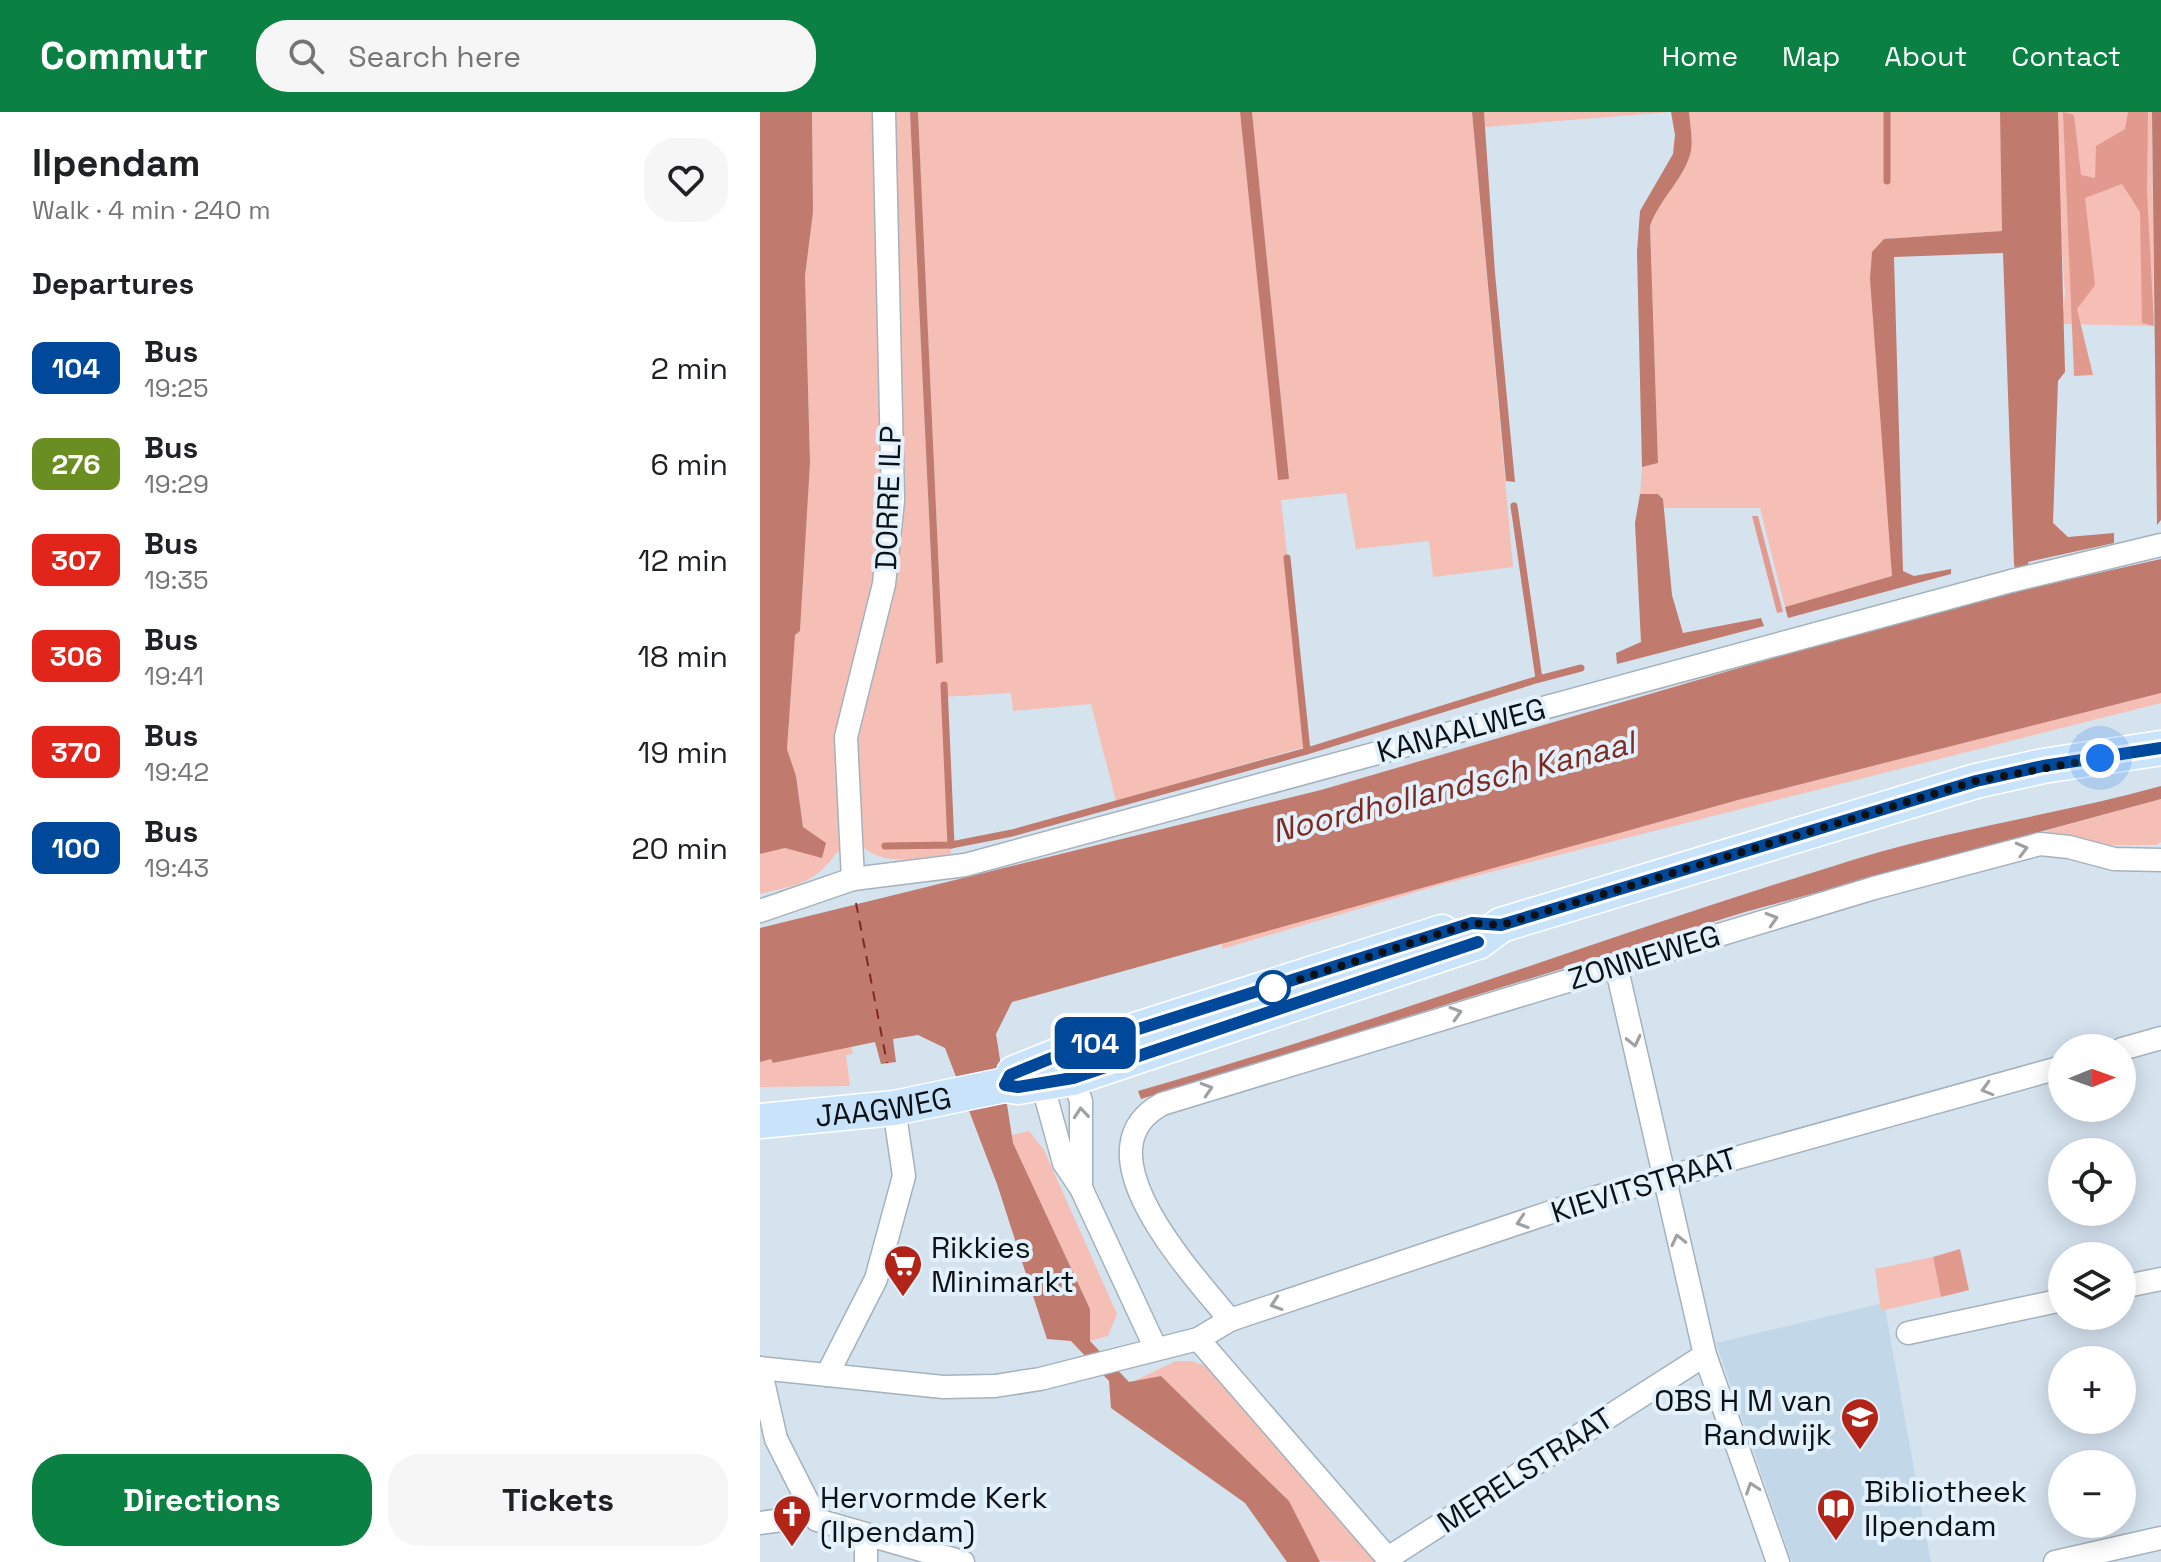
<!DOCTYPE html>
<html lang="en">
<head>
<meta charset="utf-8">
<style>
	:root { --surface:#fff; --page:#f6f6f6; --text:#202124; --muted:#757577; --accent:#0b8043 }
	body { margin:0; font-family:"Space Grotesk",sans-serif; background:var(--page); color:var(--text); height:100vh; display:flex; flex-direction:column; font-size:30px; white-space:nowrap }
	* { box-sizing:border-box; margin:0 }
	p { font-size:26px; color:var(--muted) }
	.icon { flex:none; width:44px; height:44px; fill:none; stroke:currentColor; stroke-width:2; stroke-linecap:round; stroke-linejoin:round }
	.map { position:relative; flex:1; overflow:hidden }
	.drawer { display:flex; flex-direction:column; background:var(--surface); width:760px }
	.drawer>* { flex:none }
	.badge { padding:0 16px; border-radius:12px; font-size:28px; line-height:52px }
	.needle { width:52px; rotate:89deg }
	.fabs { position:absolute; left:1288px; top:922px; display:grid; gap:16px }
	.fabs a { display:grid; place-items:center; width:88px; height:88px; border-radius:50%; background:var(--surface); box-shadow:0 4px 20px #0003; font-size:40px }
	.you { position:absolute; width:40px; height:40px; margin:-20px; border:6px solid #fff; border-radius:50%; background:#1a73e8; box-shadow:0 0 0 12px #1a73e833 }
	.map>.badge { position:absolute; translate:-50% -50%; box-shadow:0 0 0 4px #fff }
	h2 { padding:0 32px; font-size:30px; line-height:72px }
	.round { display:grid; place-items:center; flex:none; width:84px; height:84px; border-radius:32px; background:var(--page) }
	.head { display:flex; align-items:center; justify-content:space-between; height:136px; padding:0 32px }
	h1 { font-size:38px; font-weight:800; line-height:60px }
	.action { display:flex; gap:16px; margin-top:auto; padding:16px 32px }
	.action a { flex:1; height:92px; border-radius:32px; background:var(--accent); color:#fff; font-size:32px; font-weight:800; line-height:92px; text-align:center }
	.action a+a { background:var(--page); color:var(--text) }
	ul { padding:0; list-style:none }
	li { display:flex; align-items:center; gap:24px; height:96px; padding:0 32px }
	li div { flex:1 }
	li b { display:block; font-size:30px }
	li em { font-style:normal }
	li .badge { min-width:88px; font-weight:700; text-align:center }
	header { display:flex; align-items:center; gap:48px; box-sizing:border-box; height:112px; padding:0 40px; background:var(--accent); color:#fff }
	header strong { font-size:38px }
	nav { display:flex; gap:44px; margin-inline-start:auto; font-size:28px }
	.search { width:560px; height:72px; background:var(--page); display:flex; align-items:center; gap:20px; box-sizing:border-box; padding:0 28px; border-radius:32px; color:var(--muted); font-size:30px }
	main { display:flex; flex:1; min-height:0 }
	.map>svg:first-child { display:block }
	.built { fill:#c2d7e7 }
	.green { fill:#f5bfb5 }
	.forest { fill:#e39a8e }
	.water { fill:#c07a6e }
	.lines { fill:none; stroke-linecap:round; stroke-linejoin:round }
	.stream { stroke:#c07a6e; stroke-width:7 }
	.ferry { stroke:#7f2920; stroke-width:2; stroke-dasharray:10 8; stroke-linecap:butt }
	.minor-casing { stroke:#a4b2bd; stroke-width:25 }
	.primary-casing { stroke:#fff; stroke-width:37 }
	.minor { stroke:#fff; stroke-width:22 }
	.primary { stroke:#c9e4fa; stroke-width:34 }
	.oneway { stroke:#9ea0a1 }
	.line-casing { stroke:#fff; stroke-width:18 }
	.line { stroke:#004899; stroke-width:12 }
	.walk { stroke:#0c1115; stroke-width:8; stroke-dasharray:0 14.4 }
	.stop-dot { fill:#fff; stroke:#004899; stroke-width:4 }
	.labels { text-anchor:middle; dominant-baseline:central; stroke-width:8; stroke-linejoin:round; paint-order:stroke }
	.street-label { font-size:30px; fill:#0c1115; stroke:#e2f1fc }
	.poi-label { font-size:30px; fill:#0c1115; stroke:#e2f1fc; text-anchor:start }
	.water-label { font-size:32px; font-style:italic; fill:#7f2920; stroke:#e2f1fc }
</style>
</head>
<body>
<header>
<strong>Commutr</strong>
<div class="search"><svg class="icon" aria-label="search" viewBox="0 0 24 24"><circle cx="10" cy="10" r="6"/><path d="M15 15l6 6"/></svg>Search here</div>
<nav><a>Home</a><a>Map</a><a>About</a><a>Contact</a></nav>
</header>
<main>
<section class="drawer">
<div class="head"><div><h1>Ilpendam</h1><p>Walk · 4 min · 240 m</p></div><a class="round"><svg class="icon" aria-label="heart" viewBox="0 0 24 24"><path d="M12 20l-8-8c-3-5 5-10 8-4 3-6 11-1 8 4z"/></svg></a></div>
<h2>Departures</h2>
<ul>
<li><span class="badge" style="background:#004899;color:#fff">104</span><div><b>Bus</b><p>19:25</p></div><em>2 min</em></li>
<li><span class="badge" style="background:#6b8e23;color:#fff">276</span><div><b>Bus</b><p>19:29</p></div><em>6 min</em></li>
<li><span class="badge" style="background:#e1251b;color:#fff">307</span><div><b>Bus</b><p>19:35</p></div><em>12 min</em></li>
<li><span class="badge" style="background:#e1251b;color:#fff">306</span><div><b>Bus</b><p>19:41</p></div><em>18 min</em></li>
<li><span class="badge" style="background:#e1251b;color:#fff">370</span><div><b>Bus</b><p>19:42</p></div><em>19 min</em></li>
<li><span class="badge" style="background:#004899;color:#fff">100</span><div><b>Bus</b><p>19:43</p></div><em>20 min</em></li>
</ul>
<div class="action"><a>Directions</a><a>Tickets</a></div>
</section>
<div class="map">
<svg width="1401" height="1450" viewBox="0 0 1401 1450">
	<rect width="100%" height="100%" fill="#d5e3ef"/>
	<path class="built" d="M1124 1191 1171 1450H1032L956 1231Z"/>
	<g class="green">
		<path d="M52 0H150L176 552 183 550 158 0H480L519 368 529 366 492 0H712L753 455 673 465 669 429 596 437 586 381 521 388 548 634 356 689 331 592 253 599 251 581 183 585 191 742C161 745 125 756 102 734L77 740C55 772 36 773 0 782V742L25 736 62 745 43 715 36 664 27 637 35 523 40 519 50 351 45 164 53 100Z"/>
		<path d="M724 0H911L725 15Z"/>
		<path d="M929 0H1240L1243 119 1124 127 1132 464 1025 495 1000 396H904L903 387 898 382H880L882 355 898 351 890 114C900 86 925 66 931 39 933 28 930 12 929 0Z"/>
		<path d="M1298 0H1392L1394 214 1302 212 1305 181 1297 73Z"/>
		<path d="M1401 581V591L680 773 462 837V829L978 688Z"/>
		<path d="M1401 687V730L1396 733H1350L1285 719Z"/>
		<path d="M91 934 93 942 86 943 90 974 0 975V950L11 947 14 951Z"/>
		<path d="M269 1019 284 1038 357 1202 348 1224 330 1229V1197L253 1031 252 1023Z"/>
		<path d="M1173 1145 1181 1185 1121 1199 1115 1157Z"/>
		<path d="M416 1249H432L448 1255 617 1450 558 1449 529 1389 401 1264 370 1271Z"/>
	</g>
	<g class="forest">
		<path d="M1303 0 1314 3 1321 63 1335 66 1336 34 1365 17 1368 0H1388L1387 80 1394 214 1382 211 1380 100 1362 72 1325 86 1335 173 1317 197 1333 263 1314 264Z"/>
		<path d="M992 404H998L1023 500 1017 501Z"/>
		<path d="M1200 1137 1209 1178 1181 1185 1173 1145Z"/>
	</g>
	<g class="water">
		<path d="M0 0H52L53 100 45 164 50 351 40 519 35 523 27 637 36 664 43 715 66 731 62 746 25 736 0 742Z"/>
		<path d="M150 0H158L183 550 176 552Z"/>
		<path d="M480 0H492L529 367 518 368Z"/>
		<path d="M712 0H724L735 161 755 370 746 369Z"/>
		<path d="M911 0H929C930 12 933 28 931 39 925 66 900 86 890 114L898 351 882 355 877 140 880 99 913 42 915 23Z"/>
		<path d="M1240 0H1298L1305 260 1298 269 1293 411 1308 425 1354 421V431L1268 450 1276 475 1401 447V581L978 688 252 890 236 922 253 1031 330 1197V1229L369 1270 401 1264 529 1389 560 1450H527L485 1391 351 1296 349 1269 311 1229 287 1227 237 1072 185 936 158 923 133 927 136 950 121 952 115 930 13 951 11 947 0 950V816L561 678 1112 517 1260 479 1254 452 1243 141 1134 145 1143 459 1154 464 1191 457V462L1028 506 1025 495 1132 464 1110 167 1112 140 1124 127 1242 119Z"/>
		<path d="M1392 0H1401V408L1397 413Z"/>
		<path d="M880 382H898L903 387 912 483 923 521 1001 506 1004 514 857 552 856 541 881 530 875 411Z"/>
		<path d="M1401 674V687L985 800 381 987 378 979C620 910 855 821 1096 747 1196 716 1300 702 1401 674Z"/>
	</g>
	<g class="lines">
		<g class="stream">
			<path d="M1127 69V0"/>
			<path d="M754 394 779 567 821 556"/>
			<path d="M547 639 779 567"/>
			<path d="M191 733 252 721 547 639 527 446"/>
			<path d="M125 734 191 733 184 573"/>
		</g>
		<path class="ferry" d="M96 791 127 951"/>
		<defs>
			<g id="minor">
				<path d="M93 767 86 625 124 472 133 389 124 0"/>
				<path d="M0 799 93 767 205 753 1251 469 1401 433"/>
				<path d="M856 853 945 1243 1018 1450"/>
				<path d="M1362 937 1401 926"/>
				<path d="M279 960 304 1051 321 1076 396 1237"/>
				<path d="M303 962 313 966 321 989V1076"/>
				<path d="M1362 1175 1401 1167"/>
				<path d="M470 1208 833 1086 1302 955"/>
				<path d="M1148 1221 1302 1188"/>
				<path d="M438 1227 631 1450"/>
				<path d="M0 1256 183 1275 235 1274 280 1267 438 1227 470 1208C434 1163 315 1039 402 992L1114 776 1280 732 1309 735 1354 747 1401 748"/>
				<path d="M0 1256 16 1327 57 1408 203 1450"/>
				<path d="M67 1263 116 1167 144 1064 134 996"/>
				<path d="M0 1411 37 1406 50 1399"/>
				<path d="M106 1425V1450"/>
				<path d="M628 1446 945 1243"/>
				<path d="M1295 1450 1401 1426"/>
			</g>
			<g id="primary">
				<path d="M254 961 309 939 682 820"/>
				<path id="s1" d="M0 1009 134 996 245 973 258 975 313 966 718 830 741 813 1216 669 1283 654 1401 636"/>
			</g>
		</defs>
		<use href="#minor" class="minor-casing"/>
		<use href="#primary" class="primary-casing"/>
		<use href="#minor" class="minor"/>
		<use href="#primary" class="primary"/>
	</g>
	<defs><path id="oneway-chevron" d="M-2-3.5L2.5 0L-2 3.5" fill="none" stroke-width="1.6" stroke-linecap="round" stroke-linejoin="round" transform="scale(2)"/></defs>
	<g class="oneway">
		<use href="#oneway-chevron" transform="translate(1262 737) rotate(-15)"/>
		<use href="#oneway-chevron" transform="translate(1012 807) rotate(-17)"/>
		<use href="#oneway-chevron" transform="translate(696 901) rotate(-17)"/>
		<use href="#oneway-chevron" transform="translate(874 929) rotate(77)"/>
		<use href="#oneway-chevron" transform="translate(447 977) rotate(-17)"/>
		<use href="#oneway-chevron" transform="translate(1227 977) rotate(164)"/>
		<use href="#oneway-chevron" transform="translate(321 1001) rotate(-95)"/>
		<use href="#oneway-chevron" transform="translate(762 1110) rotate(162)"/>
		<use href="#oneway-chevron" transform="translate(918 1128) rotate(-103)"/>
		<use href="#oneway-chevron" transform="translate(516 1192) rotate(162)"/>
		<use href="#oneway-chevron" transform="translate(992 1376) rotate(-109)"/>
	</g>
	<g class="lines">
		<defs>
			<path id="line" d="M718 830 313 966 258 975 245 973 250 963 309 939 712 811 741 813 1216 669 1283 654 1401 636"/>
		</defs>
		<use href="#line" class="line-casing"/>
		<use href="#line" class="line"/>
		<path class="walk" d="M513 876 712 811 741 813 1216 669 1340 646"/>
	</g>
	<defs>
		<symbol id="supermarket-pin" viewBox="-11 -11 22 30"><path d="M0 17L-7.5 6A9.5 9.5 0 1 1 7.5 6Z" fill="#b22318" stroke="#e2f1fc"/><path d="M-6-5.5h2.5l.6 2H6L4.5 2H-2.5L-4.4-4H-6ZM-1.5 3.2a1.3 1.3 0 1 0 .1 0ZM3 3.2a1.3 1.3 0 1 0 .1 0Z" fill="#fff"/></symbol>
		<symbol id="school-pin" viewBox="-11 -11 22 30"><path d="M0 17L-7.5 6A9.5 9.5 0 1 1 7.5 6Z" fill="#b22318" stroke="#e2f1fc"/><path d="M0-5L7-2L0 1L-7-2ZM-4 1L0 2.5L4 1V4Q0 6-4 4Z" fill="#fff"/></symbol>
		<symbol id="library-pin" viewBox="-11 -11 22 30"><path d="M0 17L-7.5 6A9.5 9.5 0 1 1 7.5 6Z" fill="#b22318" stroke="#e2f1fc"/><path d="M-6-4Q-3-5.5-.7-3.5V5Q-3 3-6 4ZM6-4Q3-5.5 .7-3.5V5Q3 3 6 4Z" fill="#fff"/></symbol>
		<symbol id="church-pin" viewBox="-11 -11 22 30"><path d="M0 17L-7.5 6A9.5 9.5 0 1 1 7.5 6Z" fill="#b22318" stroke="#e2f1fc"/><path d="M-1.2-6h2.4v3.5h3.3v2.4h-3.3V6h-2.4V-.1h-3.3v-2.4h3.3Z" fill="#fff"/></symbol>
	</defs>
	<g fill-rule="evenodd">
		<use href="#supermarket-pin" x="121" y="1130" width="44" height="60"/>
		<use href="#school-pin" x="1078" y="1283" width="44" height="60"/>
		<use href="#library-pin" x="1054" y="1374" width="44" height="60"/>
		<use href="#church-pin" x="10" y="1380" width="44" height="60"/>
	</g>
	<circle class="stop-dot" cx="513" cy="876" r="16"/>
	<g class="labels">
		<g class="street-label">
			<text transform="translate(128 386) rotate(-88)">DORRE ILP</text>
			<text transform="translate(701 618) rotate(-15)">KANAALWEG</text>
			<text transform="translate(884 845) rotate(-17)">ZONNEWEG</text>
			<text stroke="none"><textPath href="#s1" startOffset="124">JAAGWEG</textPath></text>
			<text transform="translate(884 1073) rotate(-17)">KIEVITSTRAAT</text>
			<text transform="translate(765 1358) rotate(-33)">MERELSTRAAT</text>
		</g>
		<g class="poi-label">
			<text x="171" y="1135">Rikkies<tspan x="171" dy="34">Minimarkt</tspan></text>
			<text x="1072" y="1288" text-anchor="end">OBS H M van<tspan x="1072" dy="34">Randwijk</tspan></text>
			<text x="1104" y="1379">Bibliotheek<tspan x="1104" dy="34">Ilpendam</tspan></text>
			<text x="60" y="1385">Hervormde Kerk<tspan x="60" dy="34">(Ilpendam)</tspan></text>
		</g>
		<g class="water-label">
			<text transform="translate(693 675) rotate(-14)">Noordhollandsch Kanaal</text>
		</g>
	</g>
</svg>
<div class="fabs">
<a><svg class="needle" viewBox="-14 -14 28 28"><path d="M0-13l5 13h-10z" fill="#e53935"/><path d="M0 13l5-13h-10z" fill="#757577"/></svg></a>
<a><svg class="icon" aria-label="locate" viewBox="0 0 24 24"><circle cx="12" cy="12" r="6"/><path d="M12 2v4M12 18v4M2 12h4M18 12h4"/></svg></a>
<a><svg class="icon" aria-label="layers" viewBox="0 0 24 24"><path d="M12 4l9 5-9 5-9-5zM3 14l9 5 9-5"/></svg></a>
<a>+</a>
<a>−</a>
</div>
<div class="you" style="left:1340px;top:646px"></div>
<b class="badge" style="left:335px;top:931px;background:#004899;color:#fff">104</b>
</div>
</main>
</body>
</html>
